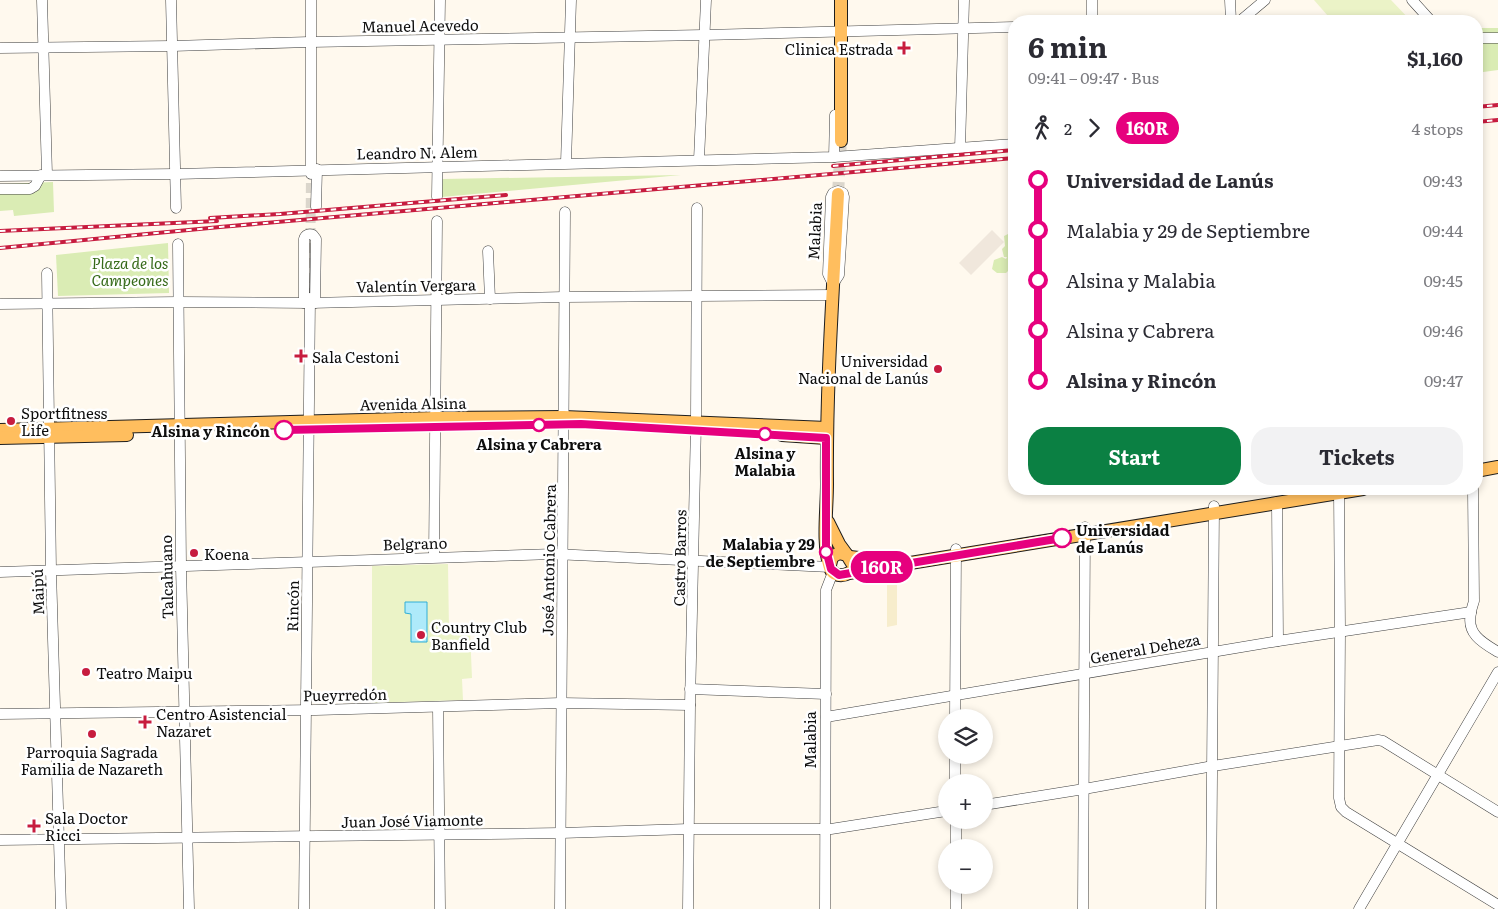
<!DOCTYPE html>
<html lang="en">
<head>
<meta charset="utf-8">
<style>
	:root { --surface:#fff; --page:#f2f2f3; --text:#2b2b33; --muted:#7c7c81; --accent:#0b8043 }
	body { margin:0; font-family:Literata,serif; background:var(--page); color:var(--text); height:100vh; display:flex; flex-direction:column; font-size:19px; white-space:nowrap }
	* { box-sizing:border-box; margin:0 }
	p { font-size:16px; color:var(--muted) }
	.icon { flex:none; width:28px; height:28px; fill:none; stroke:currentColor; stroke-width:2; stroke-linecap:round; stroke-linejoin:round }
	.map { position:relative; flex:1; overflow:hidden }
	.drawer { position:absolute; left:1008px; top:15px; width:475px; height:480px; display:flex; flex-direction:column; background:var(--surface); border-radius:20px; box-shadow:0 2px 8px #0003 }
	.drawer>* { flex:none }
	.badge { padding:0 10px; border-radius:16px; font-size:18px; line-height:32px }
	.fabs { position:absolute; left:938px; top:709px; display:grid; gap:10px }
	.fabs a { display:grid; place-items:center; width:55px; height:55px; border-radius:50%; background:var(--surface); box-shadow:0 2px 8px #0003; font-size:25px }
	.map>.badge { position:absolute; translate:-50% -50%; box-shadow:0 0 0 2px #fff }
	.legs { display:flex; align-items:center; gap:8px; height:55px; padding:0 20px; font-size:16px }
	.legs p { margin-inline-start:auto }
	.head { display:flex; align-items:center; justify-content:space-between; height:85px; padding:0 20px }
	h1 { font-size:28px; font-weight:700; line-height:38px }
	.button { display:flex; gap:10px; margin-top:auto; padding:10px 20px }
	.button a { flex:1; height:58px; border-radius:20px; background:var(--accent); color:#fff; font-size:20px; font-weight:700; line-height:58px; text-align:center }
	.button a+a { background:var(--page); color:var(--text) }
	ul { padding:0 20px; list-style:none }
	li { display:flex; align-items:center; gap:18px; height:50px; font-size:19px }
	li i { display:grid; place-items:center; width:8px; height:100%; margin:0 6px; background:currentColor }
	li i::after { content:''; width:12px; height:12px; margin:-6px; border:4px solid; border-radius:50%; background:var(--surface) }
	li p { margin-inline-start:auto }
	li:first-child i { background:linear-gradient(#0000 50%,currentColor 0) }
	li:last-child i { background:linear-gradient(currentColor 50%,#0000 0) }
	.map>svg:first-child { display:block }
	.farmland { fill:#f7edcc }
	.green { fill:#daecb4 }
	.pitch { fill:#ebf3c7 }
	.plaza { fill:#f0e7dc }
	.water { fill:#aeeafa; stroke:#30aed6 }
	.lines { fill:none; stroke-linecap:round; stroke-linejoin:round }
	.minor-tunnel { stroke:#dbd6cc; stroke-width:10; stroke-dasharray:10 5; stroke-linecap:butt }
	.major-tunnel { stroke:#dbd6cc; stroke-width:12; stroke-dasharray:12 6; stroke-linecap:butt }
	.minor-casing { stroke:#404040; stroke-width:11 }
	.major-casing { stroke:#1e1e1e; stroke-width:14 }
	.minor { stroke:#fff; stroke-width:10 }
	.major { stroke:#ffbe5e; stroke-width:12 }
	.rail-casing { stroke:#c71c3f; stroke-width:4 }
	.rail { stroke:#fff; stroke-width:2; stroke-dasharray:5.5; stroke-linecap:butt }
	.line-1-casing { stroke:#fff; stroke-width:11 }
	.line-1 { stroke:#e6007e; stroke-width:8 }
	.poi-dot { fill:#c71c3f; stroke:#fff; stroke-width:2 }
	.stop-1-dot { fill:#fff; stroke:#e6007e; stroke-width:2.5 }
	.labels { text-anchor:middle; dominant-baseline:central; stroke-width:5; stroke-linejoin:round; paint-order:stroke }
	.street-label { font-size:15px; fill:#0d0d0d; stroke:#fff }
	.poi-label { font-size:15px; fill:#0d0d0d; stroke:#fff; text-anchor:start }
	.park-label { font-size:15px; font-style:italic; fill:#366a19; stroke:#fff }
	.stop-label { font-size:15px; font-weight:bold; fill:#0d0d0d; stroke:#fff; text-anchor:end }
</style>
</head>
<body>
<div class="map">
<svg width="1498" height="909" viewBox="0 0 1498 909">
	<rect width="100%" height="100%" fill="#fff9ee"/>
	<path class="farmland" d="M897 575V625L887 627V577Z"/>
	<g class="green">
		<path d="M1476 28H1498V70L1476 73Z"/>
		<path d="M681 175 442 197V179Z"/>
		<path d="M53 182 54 212 14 216 13 210 0 211V186L3 184Z"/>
		<path d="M1010 233 1014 236V272L1010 269 1006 273H997L992 269 994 260 1002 257 1006 259 1007 257H1004L1002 249 1005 246 1004 236Z"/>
		<path d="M168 243 169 293 58 296 56 255Z"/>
	</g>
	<g class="pitch">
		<path d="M1314 0H1391L1411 21H1322L1328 16Z"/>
		<path d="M448 564 449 631H470L472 678 462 679 463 700 372 703V566Z"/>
	</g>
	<path class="plaza" d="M992 230 1004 242 971 275 959 263Z"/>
	<path class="water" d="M405 602H427V642H411V614L405 613Z"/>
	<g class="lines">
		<path class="minor-tunnel" d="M310 298 311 174"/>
		<path class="major-tunnel" d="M838 194 841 141"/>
		<defs>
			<g id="minor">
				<path d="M42 0 47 174"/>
				<path d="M171 0 176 208"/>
				<path d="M311 0V174"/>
				<path d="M1230 0 1231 21"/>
				<path d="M1412 0 1431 21"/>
				<path d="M1092 21V0"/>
				<path d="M1240 21 1265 0"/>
				<path d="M1476 38H1498"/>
				<path d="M0 48 172 46 310 42 704 35 1014 27"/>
				<path d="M960 149 964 0"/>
				<path d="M834 157 835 115"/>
				<path d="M699 160 706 0"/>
				<path d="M566 163 571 0"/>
				<path d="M0 176 176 174 834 157 1014 144"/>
				<path d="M0 189H30L35 186 41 175"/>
				<path d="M838 191 843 193 844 197 839 275 833 284 828 274 831 197 833 193Z"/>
				<path d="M437 197 440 0"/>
				<path d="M316 207 317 169"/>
				<path d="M178 244 181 566 189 909"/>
				<path d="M488 251 490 299"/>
				<path d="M47 273 51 571 61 909"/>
				<path d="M304 303V239C305 235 309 233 313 235L316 239 315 303"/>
				<path d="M0 304 179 302 310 303 564 297 833 295"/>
				<path d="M1339 489 1340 631 1339 798 1341 807 1346 812 1498 905"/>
				<path d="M1473 489 1474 601C1473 605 1471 609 1471 613 1466 634 1483 643 1498 652"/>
				<path d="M1277 502 1278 641"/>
				<path d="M434 557 437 221"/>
				<path d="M0 572 554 554 830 567"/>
				<path d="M690 689 826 694"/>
				<path d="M438 707 440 909"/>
				<path d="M0 714 316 710 561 703 690 705"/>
				<path d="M826 717 1278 641 1471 612"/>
				<path d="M955 718 956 549"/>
				<path d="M955 755V782"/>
				<path d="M984 805 1084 789 1213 766 1378 740 1383 741 1498 812"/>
				<path d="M956 820V848"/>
				<path d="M0 840 561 833 689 829H831L946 811"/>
				<path d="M956 885V909"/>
				<path d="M304 909 310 298"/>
				<path d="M560 909 565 212"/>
				<path d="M688 909 690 705 696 423 697 208"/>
				<path d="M825 909 826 590 833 572"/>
				<path d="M1083 909 1085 527"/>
				<path d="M1211 909 1214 506"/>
				<path d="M1359 909 1498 672"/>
			</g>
			<g id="major">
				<path d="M841 141V0"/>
				<path d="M838 194C833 291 826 388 827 484 827 511 822 543 830 568 833 576 842 577 849 573L1363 489"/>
				<path d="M0 430 436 418 564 417 827 428"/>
				<path d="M782 435 826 438"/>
				<path d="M0 438 127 435"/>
				<path d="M1476 471 1498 467"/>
				<path d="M828 522 839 544 847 555"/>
				<path d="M850 557 876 560H889"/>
				<path d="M830 565 832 557 839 553 847 555 852 563"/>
			</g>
		</defs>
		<use href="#minor" class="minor-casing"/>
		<use href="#major" class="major-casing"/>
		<use href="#minor" class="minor"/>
		<use href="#major" class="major"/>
		<defs>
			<g id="rail">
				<path d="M1476 107 1498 105"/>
				<path d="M1476 122 1498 120"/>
				<path d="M833 166 1014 150"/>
				<path d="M210 218 280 214 506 195"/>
				<path d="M0 231 217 221"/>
				<path d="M0 248 220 227 1014 158"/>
			</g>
		</defs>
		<use href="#rail" class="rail-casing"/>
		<use href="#rail" class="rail"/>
	</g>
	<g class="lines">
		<defs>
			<path id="line-1" d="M284 430 581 424 826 438V550L831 569 839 575 1062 538"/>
		</defs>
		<use href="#line-1" class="line-1-casing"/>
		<use href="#line-1" class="line-1"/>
	</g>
	<g class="poi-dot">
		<path d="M901.5 40.5h5v5h5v5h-5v5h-5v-5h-5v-5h5z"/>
		<path d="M298.5 348.5h5v5h5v5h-5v5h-5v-5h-5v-5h5z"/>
		<circle cx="938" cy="369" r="5"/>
		<circle cx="11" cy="421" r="5"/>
		<circle cx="194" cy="553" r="5"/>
		<circle cx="421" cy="635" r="5"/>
		<circle cx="86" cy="672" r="5"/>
		<path d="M142.5 714.5h5v5h5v5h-5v5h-5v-5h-5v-5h5z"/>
		<circle cx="92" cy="734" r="5"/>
		<path d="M31.5 818.5h5v5h5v5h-5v5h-5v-5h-5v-5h5z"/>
	</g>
	<g class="stop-1-dot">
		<circle cx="539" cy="425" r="6"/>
		<circle cx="284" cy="430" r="9"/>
		<circle cx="765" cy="434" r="6"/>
		<circle cx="1062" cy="538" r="9"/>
		<circle cx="826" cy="552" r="6"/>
	</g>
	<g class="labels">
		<g class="street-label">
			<text transform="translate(420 25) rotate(-1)">Manuel Acevedo</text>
			<text transform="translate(417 152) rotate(-1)">Leandro N. Alem</text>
			<text transform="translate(814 231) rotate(-87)">Malabia</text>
			<text transform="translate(416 285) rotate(-1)">Valentín Vergara</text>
			<text transform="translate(413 403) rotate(-1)">Avenida Alsina</text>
			<text transform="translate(415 543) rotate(-2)">Belgrano</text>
			<text transform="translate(679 558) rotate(-89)">Castro Barros</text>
			<text transform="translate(548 560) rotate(-89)">José Antonio Cabrera</text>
			<text transform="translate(166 577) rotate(-91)">Talcahuano</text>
			<text transform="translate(37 592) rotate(-92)">Maipú</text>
			<text transform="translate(292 606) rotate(-89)">Rincón</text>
			<text transform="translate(1145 648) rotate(-10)">General Deheza</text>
			<text transform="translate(345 694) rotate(-1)">Pueyrredón</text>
			<text transform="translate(809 740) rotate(-90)">Malabia</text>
			<text transform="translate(412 820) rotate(-1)">Juan José Viamonte</text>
		</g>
		<g class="poi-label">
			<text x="893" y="48" text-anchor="end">Clinica Estrada</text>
			<text x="312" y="356">Sala Cestoni</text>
			<text x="928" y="360" text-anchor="end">Universidad<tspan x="928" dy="17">Nacional de Lanús</tspan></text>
			<text x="21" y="412">Sportfitness<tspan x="21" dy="17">Life</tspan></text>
			<text x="204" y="553">Koena</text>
			<text x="431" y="626">Country Club<tspan x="431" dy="17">Banfield</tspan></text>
			<text x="96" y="672">Teatro Maipu</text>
			<text x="156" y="713">Centro Asistencial<tspan x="156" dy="17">Nazaret</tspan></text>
			<text x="92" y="751" text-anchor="middle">Parroquia Sagrada<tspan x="92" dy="17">Familia de Nazareth</tspan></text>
			<text x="45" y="817">Sala Doctor<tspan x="45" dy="17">Ricci</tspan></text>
		</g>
		<g class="park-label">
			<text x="130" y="262">Plaza de los<tspan x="130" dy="17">Campeones</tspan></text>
		</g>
		<g class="stop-label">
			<text x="270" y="430">Alsina y Rincón</text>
			<text x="539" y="443" text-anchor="middle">Alsina y Cabrera</text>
			<text x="765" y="452" text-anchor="middle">Alsina y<tspan x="765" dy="17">Malabia</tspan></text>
			<text x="1076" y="529" text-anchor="start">Universidad<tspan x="1076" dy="17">de Lanús</tspan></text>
			<text x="815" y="543">Malabia y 29<tspan x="815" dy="17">de Septiembre</tspan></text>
		</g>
	</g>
</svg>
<div class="fabs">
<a><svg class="icon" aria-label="layers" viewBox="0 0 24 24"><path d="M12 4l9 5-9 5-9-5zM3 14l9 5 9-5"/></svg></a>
<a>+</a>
<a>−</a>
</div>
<b class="badge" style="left:882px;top:567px;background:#e6007e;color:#fff">160R</b>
<section class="drawer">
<div class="head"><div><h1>6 min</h1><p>09:41 – 09:47 · Bus</p></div><b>$1,160</b></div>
<div class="legs"><svg class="icon" aria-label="walk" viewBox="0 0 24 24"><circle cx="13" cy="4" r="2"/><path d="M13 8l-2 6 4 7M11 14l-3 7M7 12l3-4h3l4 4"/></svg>2<svg class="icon" aria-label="forward" viewBox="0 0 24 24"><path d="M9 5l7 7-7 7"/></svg><b class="badge" style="background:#e6007e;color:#fff">160R</b><p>4 stops</p></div>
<ul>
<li><i style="color:#e6007e"></i><b>Universidad de Lanús</b><p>09:43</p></li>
<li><i style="color:#e6007e"></i><span>Malabia y 29 de Septiembre</span><p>09:44</p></li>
<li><i style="color:#e6007e"></i><span>Alsina y Malabia</span><p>09:45</p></li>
<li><i style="color:#e6007e"></i><span>Alsina y Cabrera</span><p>09:46</p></li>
<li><i style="color:#e6007e"></i><b>Alsina y Rincón</b><p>09:47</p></li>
</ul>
<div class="button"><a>Start</a><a>Tickets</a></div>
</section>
</div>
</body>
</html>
